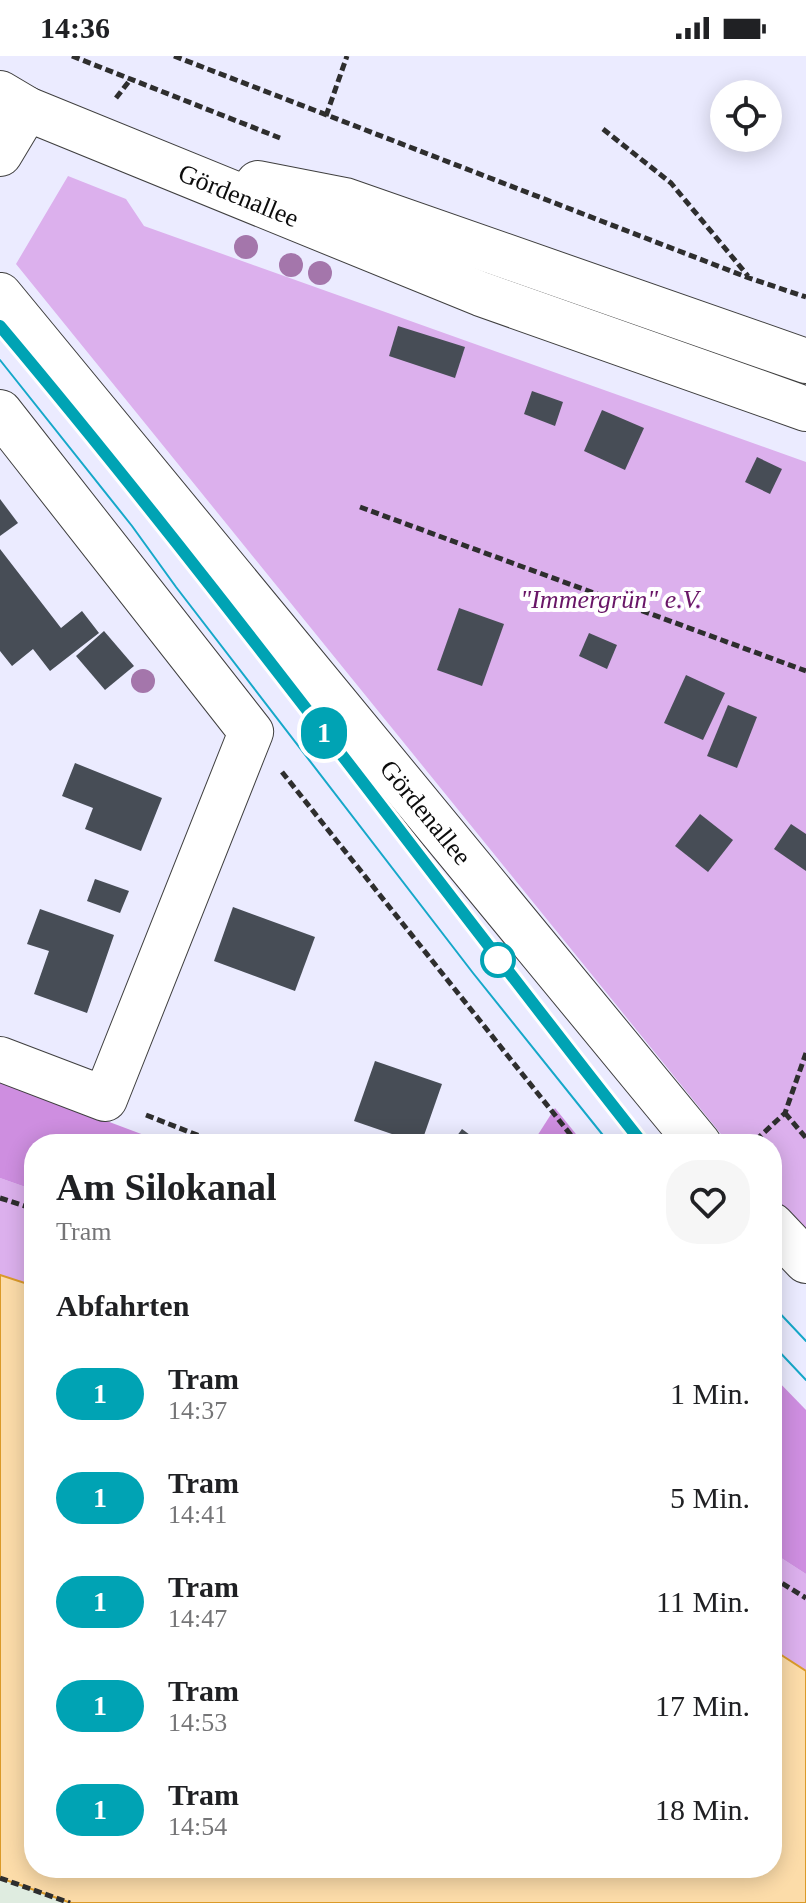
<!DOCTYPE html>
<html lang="de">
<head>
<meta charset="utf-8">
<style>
	:root { --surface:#fff; --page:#f6f6f6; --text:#202124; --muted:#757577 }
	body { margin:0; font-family:"Times New Roman",serif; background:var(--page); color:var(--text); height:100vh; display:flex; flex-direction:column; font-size:30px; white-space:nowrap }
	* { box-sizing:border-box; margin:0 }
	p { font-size:26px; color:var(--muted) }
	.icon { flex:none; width:44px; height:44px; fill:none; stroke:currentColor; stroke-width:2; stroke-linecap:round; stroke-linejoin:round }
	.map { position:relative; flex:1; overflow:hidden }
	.sheet { position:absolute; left:24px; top:1078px; width:758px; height:744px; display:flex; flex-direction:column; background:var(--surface); border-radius:32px; box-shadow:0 4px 20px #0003 }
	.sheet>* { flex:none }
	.badge { padding:0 16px; border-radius:26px; font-size:28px; line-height:52px }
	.tools { position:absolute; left:710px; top:24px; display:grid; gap:16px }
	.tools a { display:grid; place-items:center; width:72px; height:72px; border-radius:50%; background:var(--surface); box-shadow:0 4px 20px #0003; font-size:40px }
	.map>.badge { position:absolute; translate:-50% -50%; box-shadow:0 0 0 4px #fff }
	h2 { padding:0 32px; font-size:30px; line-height:72px }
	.round { display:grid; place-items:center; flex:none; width:84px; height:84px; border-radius:32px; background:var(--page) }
	.head { display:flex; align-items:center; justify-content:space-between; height:136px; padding:0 32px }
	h1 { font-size:38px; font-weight:800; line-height:60px }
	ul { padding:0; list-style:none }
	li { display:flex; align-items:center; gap:24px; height:104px; padding:0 32px }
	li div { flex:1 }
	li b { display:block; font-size:30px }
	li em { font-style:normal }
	li .badge { min-width:88px; font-weight:700; text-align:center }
	.status { display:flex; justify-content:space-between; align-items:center; height:56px; padding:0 40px; background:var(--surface); direction:ltr }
	.status svg { height:22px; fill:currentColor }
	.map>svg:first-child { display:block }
	.industrial { fill:#dfece0 }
	.green { fill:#dcb0ed }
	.forest { fill:#ce8ee0 }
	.water { fill:#fcdca9; stroke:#db9a29; stroke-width:2 }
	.building { fill:#474d56 }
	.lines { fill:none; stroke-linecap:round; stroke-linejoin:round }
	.minor-casing { stroke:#3f3f3f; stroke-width:46 }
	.path { stroke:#2e2e2e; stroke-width:5; stroke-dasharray:8 4; stroke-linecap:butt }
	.minor { stroke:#fff; stroke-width:44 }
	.tram { stroke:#16a8c9; stroke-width:2 }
	.tree { fill:#a476ab }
	.line-casing { stroke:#fff; stroke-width:18 }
	.line { stroke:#00a3b4; stroke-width:12 }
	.stop-dot { fill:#fff; stroke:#00a3b4; stroke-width:4 }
	.labels { text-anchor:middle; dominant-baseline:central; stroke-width:8; stroke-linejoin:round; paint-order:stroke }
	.street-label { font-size:26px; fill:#0c0c0c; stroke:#fff }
	.park-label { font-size:26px; font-style:italic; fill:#691667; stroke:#fff }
</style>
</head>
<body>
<div class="status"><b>14:36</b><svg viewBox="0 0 49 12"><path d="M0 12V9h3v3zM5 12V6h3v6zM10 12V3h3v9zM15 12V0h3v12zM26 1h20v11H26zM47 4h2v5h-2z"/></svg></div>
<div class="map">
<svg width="806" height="1847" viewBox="0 0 806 1847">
	<rect width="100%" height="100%" fill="#ebebff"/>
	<path class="industrial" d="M0 1822 70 1847H0Z"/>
	<g class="green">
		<path d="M68 120 126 143 144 170 806 406V1175L772 1141V1088H729L16 208Z"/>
		<path d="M0 1122 34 1134V1230L0 1219Z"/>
		<path d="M772 1496 806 1518V1615L772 1593Z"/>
	</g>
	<g class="forest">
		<path d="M0 1025 168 1088H34V1134L0 1122Z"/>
		<path d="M555 1052 584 1088H532Z"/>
		<path d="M772 1319 806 1354V1518L772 1496Z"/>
	</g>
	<path class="water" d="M0 1219 34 1230V1812H772V1593L806 1615V1847H71L0 1822Z"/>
	<g class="building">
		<path d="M398 270 465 291 455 322 389 300Z"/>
		<path d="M532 335 563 346 555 370 524 358Z"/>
		<path d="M602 354 644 372 625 414 584 395Z"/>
		<path d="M757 401 782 413 770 438 745 426Z"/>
		<path d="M0 443 18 467 0 480Z"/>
		<path d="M0 493 61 572 82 555 99 577 50 615 33 593 12 610 0 595Z"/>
		<path d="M459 552 504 568 482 630 437 614Z"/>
		<path d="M104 575 134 610 105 634 76 600Z"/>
		<path d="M589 577 617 589 607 613 579 600Z"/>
		<path d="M686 619 725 637 703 684 664 667Z"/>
		<path d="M728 649 757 661 737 712 707 700Z"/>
		<path d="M75 707 162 742 141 795 85 773 93 752 62 740Z"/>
		<path d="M700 758 733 784 708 816 675 790Z"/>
		<path d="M791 768 806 778V815L774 793Z"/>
		<path d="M95 823 129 835 120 857 87 845Z"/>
		<path d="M233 851 315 881 295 935 214 905Z"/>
		<path d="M40 853 114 879 87 957 34 938 49 895 27 888Z"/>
		<path d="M375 1005 442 1028 421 1088 354 1065Z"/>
		<path d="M462 1073 482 1088H451Z"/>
	</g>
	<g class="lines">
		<defs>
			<g id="minor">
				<path id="s1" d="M0 37 27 53 481 238 806 353"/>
				<path d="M0 98 27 53"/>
				<path d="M258 127 345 144 806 305"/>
				<path id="s2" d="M0 239 699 1088"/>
				<path d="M0 356 251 676 105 1043 0 1003"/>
				<path d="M772 1169 806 1205"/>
			</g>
		</defs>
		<use href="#minor" class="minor-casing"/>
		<g class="path">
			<path d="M72 0 280 82"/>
			<path d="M174 0 749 222 806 241"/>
			<path d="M116 42 130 24"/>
			<path d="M326 60 347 0"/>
			<path d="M603 73 671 127 748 220"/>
			<path d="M360 451 806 615"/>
			<path d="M282 716 578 1088"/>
			<path d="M785 1057 806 1082"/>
			<path d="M146 1059 220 1088"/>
			<path d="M744 1085H755L785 1057 806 997"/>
			<path d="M0 1142 34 1153"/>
			<path d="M772 1521 806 1542"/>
			<path d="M0 1822 70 1847"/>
		</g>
		<use href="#minor" class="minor"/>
		<g class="tram">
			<path d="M0 270C223 536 428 816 643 1088"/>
			<path d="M0 304 132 470 176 531 473 917 610 1088"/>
			<path d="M772 1249 806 1285"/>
			<path d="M772 1288 806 1324"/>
		</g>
	</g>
	<g class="tree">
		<circle cx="246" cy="191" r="12"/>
		<circle cx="291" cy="209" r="12"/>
		<circle cx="320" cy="217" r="12"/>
		<circle cx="143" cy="625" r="12"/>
	</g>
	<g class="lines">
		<defs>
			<path id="line" d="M0 270C223 535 428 816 643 1088"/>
		</defs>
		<use href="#line" class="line-casing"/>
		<use href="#line" class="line"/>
	</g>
	<circle class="stop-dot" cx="498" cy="904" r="16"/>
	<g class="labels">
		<g class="street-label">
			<text stroke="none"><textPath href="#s1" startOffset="260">Gördenallee</textPath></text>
			<text stroke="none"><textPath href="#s2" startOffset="670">Gördenallee</textPath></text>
		</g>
		<g class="park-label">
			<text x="611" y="543">"Immergrün" e.V.</text>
		</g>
	</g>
</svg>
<div class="tools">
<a><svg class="icon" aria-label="locate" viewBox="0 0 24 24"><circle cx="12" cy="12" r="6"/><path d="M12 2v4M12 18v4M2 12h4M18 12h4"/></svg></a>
</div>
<b class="badge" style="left:324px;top:677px;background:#00a3b4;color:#fff">1</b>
<section class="sheet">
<div class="head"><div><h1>Am Silokanal</h1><p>Tram</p></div><a class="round"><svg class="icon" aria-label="heart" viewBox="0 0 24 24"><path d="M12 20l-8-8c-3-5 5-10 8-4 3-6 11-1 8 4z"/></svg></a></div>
<h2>Abfahrten</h2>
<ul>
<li><span class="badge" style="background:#00a3b4;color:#fff">1</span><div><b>Tram</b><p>14:37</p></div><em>1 Min.</em></li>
<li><span class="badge" style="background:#00a3b4;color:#fff">1</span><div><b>Tram</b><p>14:41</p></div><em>5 Min.</em></li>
<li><span class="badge" style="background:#00a3b4;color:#fff">1</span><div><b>Tram</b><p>14:47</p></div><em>11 Min.</em></li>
<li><span class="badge" style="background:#00a3b4;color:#fff">1</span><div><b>Tram</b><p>14:53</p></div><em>17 Min.</em></li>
<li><span class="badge" style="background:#00a3b4;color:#fff">1</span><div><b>Tram</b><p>14:54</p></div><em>18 Min.</em></li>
</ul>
</section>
</div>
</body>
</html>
